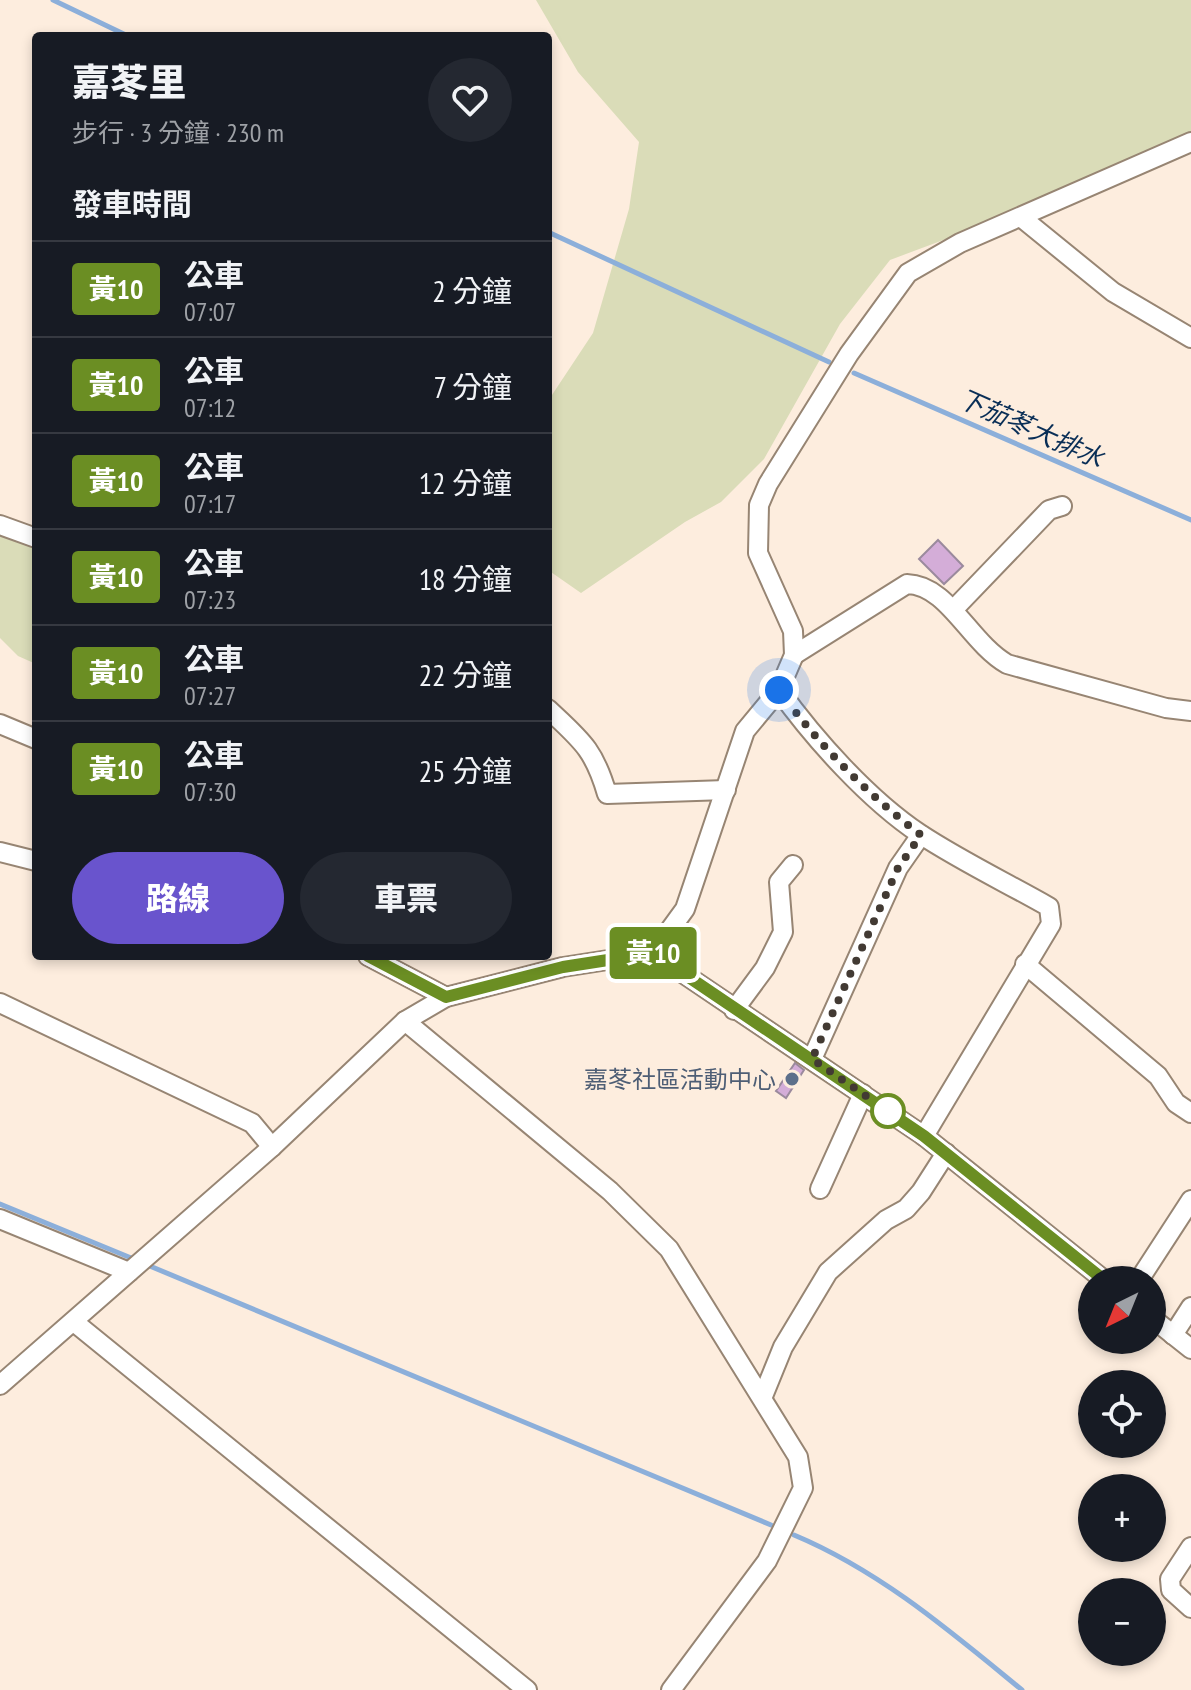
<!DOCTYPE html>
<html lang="zh-TW">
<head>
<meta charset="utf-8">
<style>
	:root { --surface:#171b24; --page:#242831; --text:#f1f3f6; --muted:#9ea1a6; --line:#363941; --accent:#6954cd }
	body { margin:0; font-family:"PT Sans Narrow","Noto Sans TC",sans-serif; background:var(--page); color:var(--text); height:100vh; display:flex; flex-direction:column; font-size:30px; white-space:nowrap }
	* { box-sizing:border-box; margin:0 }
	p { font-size:26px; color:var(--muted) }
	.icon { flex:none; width:44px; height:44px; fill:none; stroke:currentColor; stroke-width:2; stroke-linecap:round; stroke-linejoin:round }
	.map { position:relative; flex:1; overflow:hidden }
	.details { position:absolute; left:32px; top:32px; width:520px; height:928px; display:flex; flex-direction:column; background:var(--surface); border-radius:8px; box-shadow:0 4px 12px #0003 }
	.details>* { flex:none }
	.badge { padding:0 16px; border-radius:6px; font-size:28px; line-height:52px }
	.needle { width:52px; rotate:223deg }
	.tools { position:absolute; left:1078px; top:1266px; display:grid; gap:16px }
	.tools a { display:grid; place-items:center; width:88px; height:88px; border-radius:50%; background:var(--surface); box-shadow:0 4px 12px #0003; font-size:40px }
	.you { position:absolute; width:40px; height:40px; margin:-20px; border:6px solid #fff; border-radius:50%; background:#1a73e8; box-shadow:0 0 0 12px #1a73e833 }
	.map>.badge { position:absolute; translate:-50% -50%; box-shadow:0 0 0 4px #fff }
	h2 { padding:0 40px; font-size:30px; line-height:72px }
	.round { display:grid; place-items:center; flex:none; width:84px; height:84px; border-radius:42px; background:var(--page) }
	.summary { display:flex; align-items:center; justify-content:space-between; height:136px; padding:0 40px }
	h1 { font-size:38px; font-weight:800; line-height:60px }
	.button { display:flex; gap:16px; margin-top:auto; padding:16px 40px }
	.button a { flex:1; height:92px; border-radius:48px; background:var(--accent); color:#fff; font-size:32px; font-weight:800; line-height:92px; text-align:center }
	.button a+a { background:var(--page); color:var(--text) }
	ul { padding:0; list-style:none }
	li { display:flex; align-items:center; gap:24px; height:96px; padding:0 40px; border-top:2px solid var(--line) }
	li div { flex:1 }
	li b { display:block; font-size:30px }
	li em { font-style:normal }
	li .badge { min-width:88px; font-weight:700; text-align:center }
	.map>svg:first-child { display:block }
	.green { fill:#dadcb8 }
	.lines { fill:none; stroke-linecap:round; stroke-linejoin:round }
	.stream { stroke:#8cafda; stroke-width:5 }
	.building { fill:#d4add8; stroke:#9b8a9d; stroke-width:2 }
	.minor-casing { stroke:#978573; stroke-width:22 }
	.minor { stroke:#fff; stroke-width:18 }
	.line-casing { stroke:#fff; stroke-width:18 }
	.line { stroke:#6b8e23; stroke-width:12 }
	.walk { stroke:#423a33; stroke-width:8; stroke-dasharray:0 14.4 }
	.service-dot { fill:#5c6f8a; stroke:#fdedde; stroke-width:3 }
	.stop-dot { fill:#fff; stroke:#6b8e23; stroke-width:4 }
	.labels { text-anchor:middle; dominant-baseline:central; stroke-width:8; stroke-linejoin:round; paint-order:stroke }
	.service-label { font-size:24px; fill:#4e5e75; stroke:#fdedde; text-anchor:end }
	.water-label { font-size:26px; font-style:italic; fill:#092e56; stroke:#fdedde }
</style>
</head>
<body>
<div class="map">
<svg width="1191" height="1690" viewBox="0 0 1191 1690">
	<rect width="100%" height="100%" fill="#fdedde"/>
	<g class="green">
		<path d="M536 0H1191V147L890 260 840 324 764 459 721 502 685 522 581 593 548 570V401L593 333 629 209 639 142 578 72Z"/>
		<path d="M0 533 36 546V664L18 656 0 638Z"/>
	</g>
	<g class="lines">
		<g class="stream">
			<path d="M53 0 128 36"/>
			<path d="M548 232 829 362"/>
			<path d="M854 373 1191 520"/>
			<path d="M0 1204 136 1260"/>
			<path d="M145 1264 771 1525"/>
			<path d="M794 1535C880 1571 950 1631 1022 1690"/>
		</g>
	</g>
	<g class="building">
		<path d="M938 540 963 566 944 584 919 559Z"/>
		<path d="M795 1063 804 1070 786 1098 776 1091Z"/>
	</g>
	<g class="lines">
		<defs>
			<g id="minor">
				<path d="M1022 218 1113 292 1191 338"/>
				<path d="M0 525 36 538"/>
				<path d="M954 609 1049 510 1062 506"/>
				<path d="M794 655 907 584C948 585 969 642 1007 664L1166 708 1191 711"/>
				<path d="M779 690C815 740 869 800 920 834 961 861 1007 883 1049 907L1051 924 924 1136"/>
				<path d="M548 709C581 740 594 749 607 794L726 790"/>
				<path d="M0 724 36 739"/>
				<path d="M0 852 36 861"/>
				<path d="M653 953 685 909 745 731 779 690 794 655 793 631 758 553 759 505 768 484 849 354 908 273 960 243 1191 142"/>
				<path d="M368 956 446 997"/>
				<path d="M1025 964 1158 1076 1176 1103 1191 1113"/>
				<path d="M0 1003 252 1123 272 1147"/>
				<path d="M734 1010 765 968 783 932 779 882 793 865"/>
				<path d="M405 1021 610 1191 669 1249 798 1457 803 1488 767 1561 671 1690"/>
				<path d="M812 1059 898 868 921 835"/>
				<path d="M820 1189 863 1094"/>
				<path d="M0 1219 129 1272"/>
				<path d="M1139 1280 1191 1200"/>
				<path d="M1152 1318 1191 1349"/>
				<path d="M74 1322 527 1690"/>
				<path d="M1173 1335 1191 1307"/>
				<path d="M0 1385 272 1147 405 1021 446 997 563 967 653 953 924 1136 1104 1280"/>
				<path d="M763 1396 783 1347 828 1272 886 1220 906 1209 921 1192 946 1153"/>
				<path d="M1191 1547 1170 1579 1171 1590 1191 1608"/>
			</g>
		</defs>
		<use href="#minor" class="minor-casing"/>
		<use href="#minor" class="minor"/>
	</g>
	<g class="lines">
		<defs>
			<path id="line" d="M368 956 446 997 563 967 653 953 924 1136 1104 1280"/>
		</defs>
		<use href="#line" class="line-casing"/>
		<use href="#line" class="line"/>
		<path class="walk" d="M779 690C818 744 868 795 921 835L898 868 812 1059 888 1111"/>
	</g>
	<circle class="service-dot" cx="792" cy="1079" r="8"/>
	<circle class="stop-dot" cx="888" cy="1111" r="16"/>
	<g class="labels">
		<g class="service-label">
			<text x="776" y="1079">嘉苳社區活動中心</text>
		</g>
		<g class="water-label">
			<text transform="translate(1031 428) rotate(24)">下茄苳大排水</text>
		</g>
	</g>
</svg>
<div class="tools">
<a><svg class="needle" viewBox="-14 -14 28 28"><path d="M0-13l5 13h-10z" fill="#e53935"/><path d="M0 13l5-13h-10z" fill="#9ea1a6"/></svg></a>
<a><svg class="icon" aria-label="locate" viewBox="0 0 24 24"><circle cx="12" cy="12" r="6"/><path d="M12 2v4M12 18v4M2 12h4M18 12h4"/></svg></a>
<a>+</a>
<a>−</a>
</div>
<div class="you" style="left:779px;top:690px"></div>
<b class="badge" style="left:653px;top:953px;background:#6b8e23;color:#fff">黃10</b>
<section class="details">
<div class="summary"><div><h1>嘉苳里</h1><p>步行 · 3 分鐘 · 230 m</p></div><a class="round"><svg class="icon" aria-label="heart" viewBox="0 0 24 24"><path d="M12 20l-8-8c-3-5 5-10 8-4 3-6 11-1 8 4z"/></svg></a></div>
<h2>發車時間</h2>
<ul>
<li><span class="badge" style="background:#6b8e23;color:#fff">黃10</span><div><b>公車</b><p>07:07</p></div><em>2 分鐘</em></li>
<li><span class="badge" style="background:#6b8e23;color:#fff">黃10</span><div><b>公車</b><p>07:12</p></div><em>7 分鐘</em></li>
<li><span class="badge" style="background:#6b8e23;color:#fff">黃10</span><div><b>公車</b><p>07:17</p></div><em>12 分鐘</em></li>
<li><span class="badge" style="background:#6b8e23;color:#fff">黃10</span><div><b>公車</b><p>07:23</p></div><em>18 分鐘</em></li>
<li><span class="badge" style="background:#6b8e23;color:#fff">黃10</span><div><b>公車</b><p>07:27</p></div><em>22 分鐘</em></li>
<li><span class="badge" style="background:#6b8e23;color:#fff">黃10</span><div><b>公車</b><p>07:30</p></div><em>25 分鐘</em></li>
</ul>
<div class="button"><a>路線</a><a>車票</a></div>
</section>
</div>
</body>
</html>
